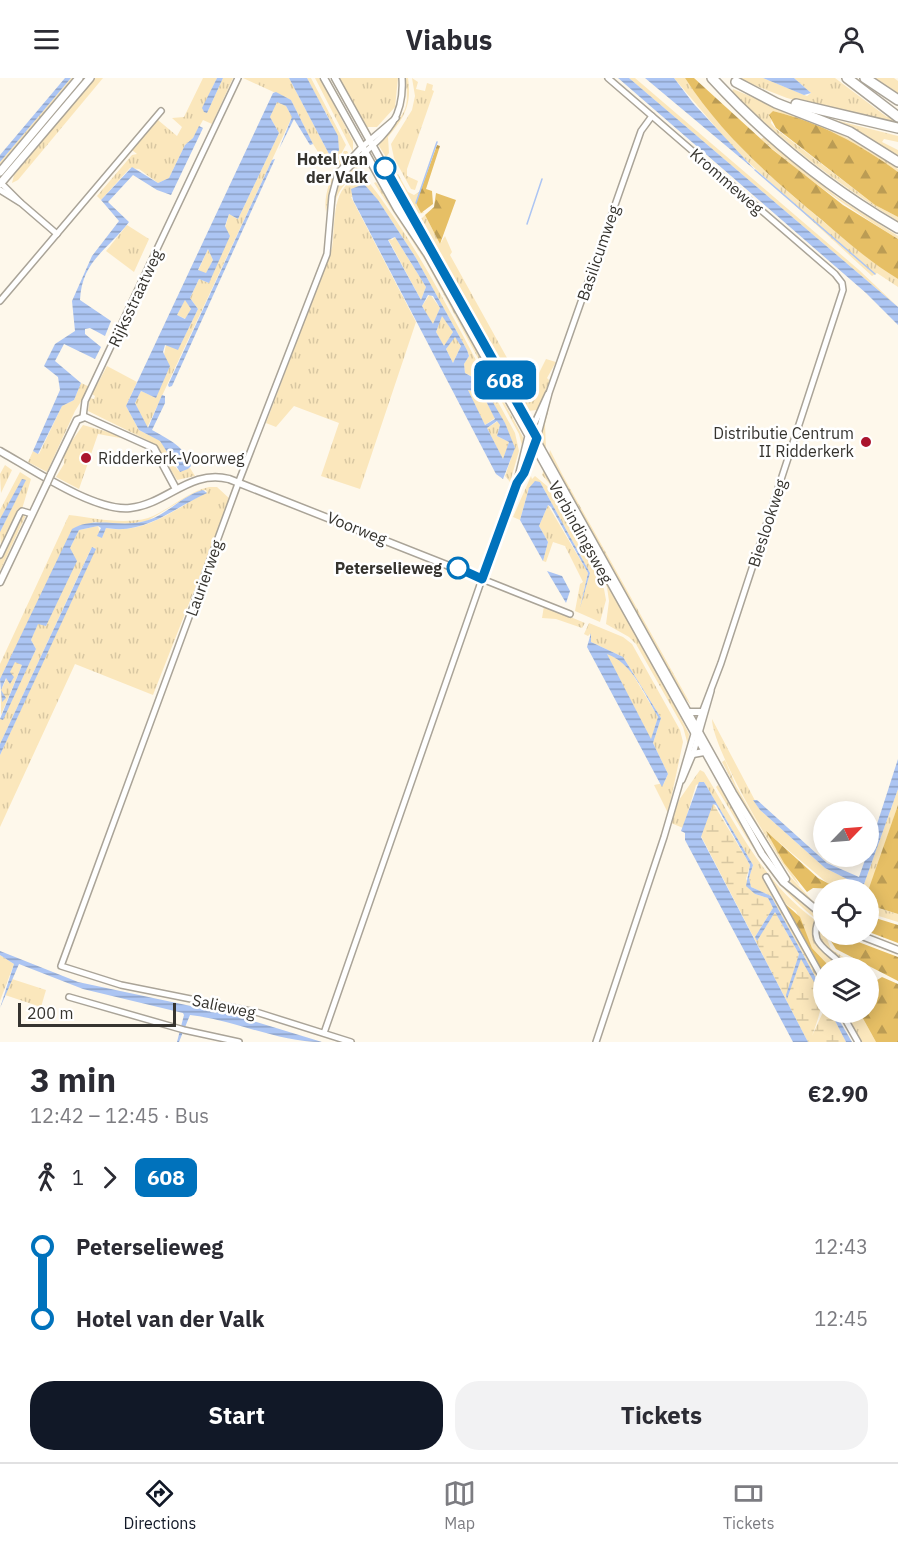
<!DOCTYPE html>
<html lang="en">
<head>
<meta charset="utf-8">
<style>
	:root { --surface:#fff; --page:#f2f2f3; --text:#2b2b33; --muted:#7c7c81; --line:#e1e1e2; --accent:#111827 }
	body { margin:0; font-family:"IBM Plex Sans",sans-serif; background:var(--page); color:var(--text); height:100vh; display:flex; flex-direction:column; font-size:22px; white-space:nowrap }
	* { box-sizing:border-box; margin:0 }
	p { font-size:20px; color:var(--muted) }
	.icon { flex:none; width:33px; height:33px; fill:none; stroke:currentColor; stroke-width:2; stroke-linecap:round; stroke-linejoin:round }
	.map { position:relative; height:964px; overflow:hidden }
	.sheet { display:flex; flex-direction:column; background:var(--surface); flex:1 }
	.sheet>* { flex:none }
	.badge { padding:0 12px; border-radius:9px; font-size:21px; line-height:39px }
	.needle { width:39px; rotate:65deg }
	.buttons { position:absolute; left:813px; top:723px; display:grid; gap:12px }
	.buttons a { display:grid; place-items:center; width:66px; height:66px; border-radius:50%; background:var(--surface); box-shadow:0 3px 15px #0003; font-size:30px }
	.scale { position:absolute; left:18px; bottom:15px; width:158px; box-sizing:border-box; padding-left:6px; border:3px solid #36342f; border-top:0; font-size:16px; line-height:21px; white-space:nowrap; color:#36342f; -webkit-text-stroke:4px #fff; paint-order:stroke }
	.map>.badge { position:absolute; translate:-50% -50%; box-shadow:0 0 0 3px #fff }
	.legs { display:flex; align-items:center; gap:9px; height:66px; padding:0 30px; font-size:20px }
	.legs p { margin-inline-start:auto }
	.head { display:flex; align-items:center; justify-content:space-between; height:102px; padding:0 30px }
	h1 { font-size:33px; font-weight:700; line-height:45px }
	.cta { display:flex; gap:12px; margin-top:auto; padding:12px 30px }
	.cta a { flex:1; height:69px; border-radius:24px; background:var(--accent); color:#fff; font-size:24px; font-weight:700; line-height:69px; text-align:center }
	.cta a+a { background:var(--page); color:var(--text) }
	ul { padding:0 30px; list-style:none }
	li { display:flex; align-items:center; gap:21px; height:72px; font-size:22px }
	li i { display:grid; place-items:center; width:9px; height:100%; margin:0 8px; background:currentColor }
	li i::after { content:''; width:15px; height:15px; margin:-8px; border:4px solid; border-radius:50%; background:var(--surface) }
	li p { margin-inline-start:auto }
	li:first-child i { background:linear-gradient(#0000 50%,currentColor 0) }
	li:last-child i { background:linear-gradient(currentColor 50%,#0000 0) }
	header { display:flex; justify-content:space-between; align-items:center; height:78px; padding:0 30px; background:var(--surface); font-size:27px; font-weight:700 }
	.tabs { display:flex; justify-content:space-around; align-items:center; height:84px; border-top:2px solid var(--line); background:var(--surface); font-size:16px; color:var(--muted) }
	.tabs a { display:grid; justify-items:center; gap:3px }
	.tabs .active { color:var(--accent) }
	.map>svg:first-child { display:block }
	.grass { fill:url(#grass-tufts) }
	.forest { fill:url(#forest-firs) }
	.wetland { fill:url(#wetland-marsh) }
	.water { fill:url(#water-rules); fill-rule:evenodd }
	.lines { fill:none; stroke-linecap:round; stroke-linejoin:round }
	.stream { stroke:#acc5f3; stroke-width:1.5 }
	.minor-casing { stroke:#aaa498; stroke-width:8 }
	.tertiary-casing { stroke:#aaa498; stroke-width:9 }
	.secondary-casing { stroke:#aaa498; stroke-width:10 }
	.motorway-casing { stroke:#aaa498; stroke-width:12 }
	.minor { stroke:#fff; stroke-width:5 }
	.tertiary { stroke:#fff; stroke-width:6 }
	.secondary { stroke:#fff; stroke-width:7 }
	.motorway { stroke:#fff; stroke-width:9 }
	.tertiary-bridge-casing { stroke:#aaa498; stroke-width:9; stroke-linecap:butt }
	.tertiary-bridge { stroke:#fff; stroke-width:6 }
	.line-1-casing { stroke:#fff; stroke-width:14 }
	.line-1 { stroke:#0072bc; stroke-width:9 }
	.stop-1-dot { fill:#fff; stroke:#0072bc; stroke-width:3 }
	.poi-dot { fill:#aa142d; stroke:#fff; stroke-width:2 }
	.labels { text-anchor:middle; dominant-baseline:central; stroke-width:5; stroke-linejoin:round; paint-order:stroke }
	.stop-label { font-size:16px; font-weight:bold; fill:#36342f; stroke:#fff; text-anchor:end }
	.street-label { font-size:16px; fill:#36342f; stroke:#fff }
	.poi-label { font-size:16px; fill:#36342f; stroke:#fff; text-anchor:end }
</style>
</head>
<body>
<header><svg class="icon" aria-label="menu" viewBox="0 0 24 24"><path d="M4 6h16M4 12h16M4 18h16"/></svg>Viabus<svg class="icon" aria-label="person" viewBox="0 0 24 24"><circle cx="12" cy="8" r="4"/><path d="M4 21q1-7 8-7t8 7"/></svg></header>
<div class="map">
<svg width="898" height="964" viewBox="0 0 898 964">
	<defs>
		<pattern id="grass-tufts" width="24" height="20" patternUnits="userSpaceOnUse" patternTransform="scale(1.5)"><rect width="24" height="20" fill="#fbe7bc"/><path d="M3 7l-1-3M5 7V3M7 7l1-3M15 17l-1-3M17 17v-4M19 17l1-3" fill="none" stroke="#d8c7a2"/></pattern>
		<pattern id="forest-firs" width="22" height="20" patternUnits="userSpaceOnUse" patternTransform="scale(1.5)"><rect width="22" height="20" fill="#e6bf65"/><path d="M5 1l3.5 6h-7zM16 11l3.5 6h-7z" fill="#bb9c54"/></pattern>
		<pattern id="wetland-marsh" width="20" height="14" patternUnits="userSpaceOnUse" patternTransform="scale(1.5)"><rect width="20" height="14" fill="#fbe7bc"/><path d="M1 5h8M5 5V1M11 12h8M15 12V8" fill="none" stroke="#d8c7a2"/></pattern>
		<pattern id="water-rules" width="6" height="5" patternUnits="userSpaceOnUse" patternTransform="scale(1.5)"><rect width="6" height="5" fill="#acc5f3"/><path d="M0 2.5h6" fill="none" stroke="#8da1c5"/></pattern>
	</defs>
	<rect width="100%" height="100%" fill="#fef8eb"/>
	<g class="grass">
		<path d="M71 0H77L0 91V84Z"/>
		<path d="M94 0H103L18 102 12 105 14 97Z"/>
		<path d="M203 0H217L211 12 207 35 223 0H233L212 46 203 42 193 60 185 67 169 100 158 105 139 91 130 90 101 122 97 118 132 77 137 76 132 72 158 42 177 58 182 49 172 40 184 39Z"/>
		<path d="M243 0H289L329 76 339 73C339 49 317 23 307 0H311L346 67 334 89 325 85 313 66 291 22Z"/>
		<path d="M315 0H320L353 63V74Z"/>
		<path d="M339 0H398L395 29 377 49H367Z"/>
		<path d="M405 0H408C412 26 405 39 388 59L389 75 386 79 379 68 380 64C399 36 412 40 405 0Z"/>
		<path d="M412 0 418 4 416 11 425 13 427 5 433 7 432 12 434 13 407 91V98L418 103 415 112 411 111 394 80 391 66 412 32 415 18Z"/>
		<path d="M629 0H635L859 192 898 229Z"/>
		<path d="M674 0H685C720 54 769 98 818 139 844 161 870 183 898 201V209L877 195 872 198 735 72Z"/>
		<path d="M736 0H763L807 18 811 15 794 0H835L887 39 896 36 852 0 898 32V49L787 20Z"/>
		<path d="M869 0H894L898 3V20Z"/>
		<path d="M733 11C790 35 848 54 898 91V94C860 66 819 44 773 33L771 45 776 51 875 127 898 139V143C837 106 783 64 732 14Z"/>
		<path d="M277 23 286 28 292 39 147 350 135 325 141 313 155 319 166 267 178 271 198 231 190 220 199 201 209 205 229 136 238 141 279 55 270 39Z"/>
		<path d="M827 40 898 58V64L884 61 882 64 898 72V81Z"/>
		<path d="M764 59 837 119 898 158V161C850 131 804 99 761 61Z"/>
		<path d="M344 73H347L350 78 333 101 326 134C323 111 335 93 344 73Z"/>
		<path d="M355 86 360 95C341 106 337 115 332 135L339 104Z"/>
		<path d="M398 96 408 114 414 117 419 114 416 125 424 135 416 136 396 97Z"/>
		<path d="M361 98 362 101 365 99C426 177 467 269 515 355L519 373 510 404 505 398 515 369 512 367 504 344 479 302 465 295 464 286 469 278 467 272 416 180 378 122 351 119 416 244 360 411 321 398 339 345 294 328 276 349 266 345 332 170C336 143 330 108 361 98Z"/>
		<path d="M376 104 421 171 524 361 523 372 519 356 426 184 374 105Z"/>
		<path d="M425 137 440 166 445 158 452 174 450 177 526 314 534 305 546 281 556 284 547 300 550 303 537 332 528 333 519 323 426 156 419 143Z"/>
		<path d="M127 147 149 161 134 194 106 173Z"/>
		<path d="M387 159 392 162 395 159 426 209 421 222Z"/>
		<path d="M208 171 213 182 206 196 198 193Z"/>
		<path d="M430 216 440 230 433 247 422 228Z"/>
		<path d="M185 221 191 231 186 241 177 237Z"/>
		<path d="M442 237 453 254 444 269 436 254Z"/>
		<path d="M455 258 461 268 453 285 446 271Z"/>
		<path d="M107 288 137 304 126 328 139 352 161 363 177 391 180 394 190 390 195 398 177 402 157 369 149 363 88 333 90 320 94 321 95 318 92 316Z"/>
		<path d="M81 305 90 309 75 333 47 394 28 384 33 373 39 376 62 328 74 322Z"/>
		<path d="M555 306 545 346 546 371 540 359Z"/>
		<path d="M467 312 482 315 495 340 485 347Z"/>
		<path d="M498 343 500 347 497 358 509 364 503 382 487 350Z"/>
		<path d="M83 347 119 357 120 360 98 356 79 411 56 399 64 386V376L69 367Z"/>
		<path d="M550 372 562 396 691 627 684 619 549 377Z"/>
		<path d="M5 387 12 392 1 415 0 396Z"/>
		<path d="M544 391 652 584 689 656 688 667 683 649 636 566 629 559 606 546 609 523 607 509 549 405 542 397Z"/>
		<path d="M20 394 31 401 22 431 1 471 0 454 25 403 0 441V432Z"/>
		<path d="M531 398 532 401 535 398 547 408 604 511 606 522 600 544 575 533 580 506 583 504 565 468 553 464 546 484 543 483 548 464 539 448 548 427 588 495 580 529 590 495 540 404 529 410 520 442 513 439Z"/>
		<path d="M209 409H217L230 421 153 617 75 586 0 749V677L95 470 92 469 88 477 0 666V641H3L36 571 31 562 38 545 46 548 70 470 79 452 98 448 102 460 106 450C145 457 175 431 207 414L206 412 194 415 147 443 115 448 95 444 74 450 0 601V586L69 437C94 440 123 447 148 440 170 432 186 414 209 409Z"/>
		<path d="M24 436 25 439 0 493V480L20 437Z"/>
		<path d="M544 528 585 545 582 550 556 541 542 540Z"/>
		<path d="M589 545 623 559 632 566 680 652 683 664 668 735 654 707 664 705 668 696 653 665 661 640 623 579 591 564 590 556 588 558 584 556Z"/>
		<path d="M606 575 621 581 632 595 658 639 651 662Z"/>
		<path d="M712 641 760 732 825 790 863 809 898 711V727L869 813 839 811 826 804 768 755 800 808 797 805C776 780 712 670 712 641Z"/>
		<path d="M725 682 736 708 785 793 823 834C813 825 801 817 792 806 761 770 744 724 722 684Z"/>
		<path d="M700 692 704 694C737 748 763 804 815 842 805 871 831 873 841 889H830L812 870 796 833 783 824 790 847 823 906V913L771 818 751 809 749 800 753 787 704 704 696 707 683 750 671 745 679 722Z"/>
		<path d="M718 707 789 812 812 833 815 840C767 802 747 759 716 709Z"/>
		<path d="M868 827 898 836V844L869 835Z"/>
		<path d="M821 846 831 871 851 884 850 889 829 874 818 856Z"/>
		<path d="M0 877 14 886 0 923Z"/>
		<path d="M12 901 46 912 41 929 5 917Z"/>
		<path d="M844 935H860L876 964H861Z"/>
	</g>
	<g class="forest">
		<path d="M685 0H694L773 72 843 127 898 161V201C870 184 846 163 822 142 771 100 721 56 685 0Z"/>
		<path d="M773 33C819 44 860 66 898 94V139L875 127 776 50 769 37Z"/>
		<path d="M437 67 440 68 426 111 432 113 433 126 421 135 416 125Z"/>
		<path d="M436 115 456 122 440 166 425 137 434 129Z"/>
		<path d="M898 727V836L869 827 868 813Z"/>
		<path d="M766 753 818 800 839 811 813 810 807 814 784 785Z"/>
		<path d="M782 823 800 839 812 870 830 889 824 890 823 898Z"/>
		<path d="M869 838 898 847V865L869 854Z"/>
		<path d="M827 857H840L898 879V903L836 871Z"/>
		<path d="M882 899 898 906V964H876L860 935 868 934 869 907Z"/>
	</g>
	<g class="wetland">
		<path d="M15 583 22 587 1 637V612Z"/>
		<path d="M713 725 750 787 746 801 755 816 768 820 773 830 755 859 757 862 775 834 799 876 787 920 801 880C823 919 828 914 812 958L823 934 831 935 846 964H808L701 758Z"/>
	</g>
	<g class="water">
		<path d="M65 0H71L0 84V77Z"/>
		<path d="M217 0H223L207 35 204 34 202 30Z"/>
		<path d="M289 0H307L338 58 339 73 329 76Z"/>
		<path d="M618 0H629L898 229V247L866 215Z"/>
		<path d="M645 0H674L693 25 755 92Z"/>
		<path d="M763 0H794L811 15 804 17Z"/>
		<path d="M276 14 291 22 313 66 310 67 294 41 279 71 292 39 286 28 277 24 270 39 279 55 238 141 229 136 225 148 230 158 209 205 199 201 190 220 198 231 178 272 165 267 163 274 170 288 156 320 141 313 135 325 148 350 162 317 165 318V325L152 352C169 362 185 368 191 388L188 391 180 394 160 363 139 352 126 328 273 15ZM208 171 213 182 206 195 198 192ZM185 222 191 231 185 241 177 237Z"/>
		<path d="M199 48 203 50 171 117 157 112 133 97 108 124 129 144C108 172 82 182 80 222L111 243 105 258 90 250 85 251V256L101 269 95 281 64 266 55 283 81 305 74 322 62 328 38 376 33 373 60 312 58 299 44 288 55 266 75 253 72 223 92 178 119 143 101 122 132 89 158 105 169 100 185 67 193 60Z"/>
		<path d="M275 81 172 308 169 309 168 307 272 82Z"/>
		<path d="M364 106 378 122 416 180 467 272 469 278 464 286 465 295 481 304 505 345 515 370 503 401 496 396 353 122 351 111ZM395 159 426 209 421 222 388 162ZM428 217 433 218 440 230 433 246 422 228ZM442 238 453 254 444 268 436 254ZM455 259 461 268 453 285 446 271ZM468 312 482 315 495 341 485 347ZM497 343 500 347 497 358 509 364 503 381 487 350Z"/>
		<path d="M22 401 26 402 0 454V441Z"/>
		<path d="M535 403 540 404 590 495 580 530 588 495 551 429 548 427 539 448 548 464 543 483 520 442 529 410Z"/>
		<path d="M203 412 207 415C173 430 146 457 106 450L102 460 97 458 101 450 98 448 79 452 70 470 77 483 46 548 38 546 31 562 36 571 3 642 0 641 22 587 15 584 10 594 14 599 10 606 6 600 1 612 6 620 2 624 0 601 72 451C94 438 120 450 145 443 166 438 181 418 203 412Z"/>
		<path d="M92 469 96 471 0 677V666Z"/>
		<path d="M547 493 562 498 570 513 566 525Z"/>
		<path d="M591 555V564L623 579 661 640 653 665 668 696 662 709 587 569ZM607 576C632 585 644 615 658 639L651 661Z"/>
		<path d="M898 681V711L863 809 825 790 760 732 753 722H757L827 785 859 799 866 779 868 778 869 771Z"/>
		<path d="M699 704H704L753 787 749 800 751 809 771 818 823 913V920L801 881 787 921 786 917 799 876 775 834 757 863 755 859 773 830 768 820 755 816 746 808 750 787 716 727 713 726 701 759 808 964H793L685 762V755L681 753Z"/>
		<path d="M0 873 78 904 233 937 322 964C277 964 235 942 190 937L179 964H177L184 937 183 935 83 911 19 886 0 930 14 886 0 877Z"/>
		<path d="M831 935H835L852 964H846Z"/>
	</g>
	<g class="lines">
		<g class="stream">
			<path d="M755 92 875 196"/>
			<path d="M416 125 437 64"/>
			<path d="M527 146 542 101"/>
		</g>
		<defs>
			<g id="minor">
				<path d="M0 104 20 124"/>
				<path d="M336 105C364 65 406 58 402 0"/>
				<path d="M0 112 21 125 57 156"/>
				<path d="M0 223 161 33"/>
				<path d="M83 339 85 323 238 0"/>
				<path d="M532 351 548 316"/>
				<path d="M537 360 549 315 641 53 652 38"/>
				<path d="M0 477 20 435 22 433 32 436"/>
				<path d="M682 702 693 676 711 613"/>
				<path d="M766 799 824 903"/>
				<path d="M821 836C805 868 829 870 845 890"/>
				<path d="M69 919 184 952 239 964"/>
				<path d="M841 934 858 964"/>
				<path d="M324 955 482 501 570 536"/>
				<path d="M351 964 256 934 121 907 61 888 239 403 327 176 332 118 338 95 362 69 396 40"/>
				<path d="M596 964 664 759 694 656 721 585 843 212 842 205 835 196 608 0"/>
			</g>
			<g id="tertiary">
				<path d="M324 0 397 131 427 176 762 776 783 804 824 838"/>
				<path d="M335 0 733 715 786 801"/>
				<path d="M0 373C32 391 95 434 130 430 167 426 190 391 229 401L482 501 517 405 524 395 534 369"/>
				<path d="M51 396 77 342 85 339 154 370 176 411"/>
				<path d="M517 405 528 360"/>
				<path d="M0 504 47 405"/>
				<path d="M690 634H701"/>
				<path d="M693 676 704 674"/>
				<path d="M857 856 898 872"/>
			</g>
			<g id="secondary">
				<path d="M0 94 79 0"/>
				<path d="M0 106 90 0"/>
			</g>
			<g id="motorway">
				<path d="M712 0C766 59 829 110 898 150"/>
				<path d="M847 0 898 39"/>
				<path d="M865 0 898 22"/>
				<path d="M736 4 776 25 850 54 898 84"/>
				<path d="M796 26 898 50"/>
			</g>
		</defs>
		<use href="#minor" class="minor-casing"/>
		<use href="#tertiary" class="tertiary-casing"/>
		<use href="#secondary" class="secondary-casing"/>
		<use href="#motorway" class="motorway-casing"/>
		<use href="#minor" class="minor"/>
		<use href="#tertiary" class="tertiary"/>
		<use href="#secondary" class="secondary"/>
		<use href="#motorway" class="motorway"/>
		<defs>
			<path id="tertiary-bridge" d="M47 405 51 396"/>
		</defs>
		<use href="#tertiary-bridge" class="tertiary-bridge-casing"/>
		<use href="#tertiary-bridge" class="tertiary-bridge"/>
	</g>
	<g class="lines">
		<defs>
			<path id="line-1" d="M385 90 537 360 524 395 517 405 482 501 458 490"/>
		</defs>
		<use href="#line-1" class="line-1-casing"/>
		<use href="#line-1" class="line-1"/>
	</g>
	<g class="stop-1-dot">
		<circle cx="385" cy="90" r="10"/>
		<circle cx="458" cy="490" r="10"/>
	</g>
	<g class="poi-dot">
		<circle cx="866" cy="364" r="6"/>
		<circle cx="86" cy="380" r="6"/>
	</g>
	<g class="labels">
		<g class="stop-label">
			<text x="368" y="81">Hotel van<tspan x="368" dy="18">der Valk</tspan></text>
			<text x="442" y="490">Peterselieweg</text>
		</g>
		<g class="street-label">
			<text transform="translate(727 103) rotate(41)">Krommeweg</text>
			<text transform="translate(598 175) rotate(-71)">Basilicumweg</text>
			<text transform="translate(135 220) rotate(-65)">Rijksstraatweg</text>
			<text transform="translate(767 445) rotate(-72)">Bieslookweg</text>
			<text transform="translate(357 450) rotate(22)">Voorweg</text>
			<text transform="translate(581 454) rotate(61)">Verbindingsweg</text>
			<text transform="translate(204 500) rotate(-70)">Laurierweg</text>
			<text transform="translate(224 928) rotate(12)">Salieweg</text>
		</g>
		<g class="poi-label">
			<text x="854" y="355">Distributie Centrum<tspan x="854" dy="18">II Ridderkerk</tspan></text>
			<text x="98" y="380" text-anchor="start">Ridderkerk-Voorweg</text>
		</g>
	</g>
</svg>
<div class="buttons">
<a><svg class="needle" viewBox="-14 -14 28 28"><path d="M0-13l5 13h-10z" fill="#e53935"/><path d="M0 13l5-13h-10z" fill="#7c7c81"/></svg></a>
<a><svg class="icon" aria-label="locate" viewBox="0 0 24 24"><circle cx="12" cy="12" r="6"/><path d="M12 2v4M12 18v4M2 12h4M18 12h4"/></svg></a>
<a><svg class="icon" aria-label="layers" viewBox="0 0 24 24"><path d="M12 4l9 5-9 5-9-5zM3 14l9 5 9-5"/></svg></a>
</div>
<div class="scale">200 m</div>
<b class="badge" style="left:505px;top:302px;background:#0072bc;color:#fff">608</b>
</div>
<section class="sheet">
<div class="head"><div><h1>3 min</h1><p>12:42 – 12:45 · Bus</p></div><b>€2.90</b></div>
<div class="legs"><svg class="icon" aria-label="walk" viewBox="0 0 24 24"><circle cx="13" cy="4" r="2"/><path d="M13 8l-2 6 4 7M11 14l-3 7M7 12l3-4h3l4 4"/></svg>1<svg class="icon" aria-label="forward" viewBox="0 0 24 24"><path d="M9 5l7 7-7 7"/></svg><b class="badge" style="background:#0072bc;color:#fff">608</b></div>
<ul>
<li><i style="color:#0072bc"></i><b>Peterselieweg</b><p>12:43</p></li>
<li><i style="color:#0072bc"></i><b>Hotel van der Valk</b><p>12:45</p></li>
</ul>
<div class="cta"><a>Start</a><a>Tickets</a></div>
</section>
<nav class="tabs">
<a class="active"><svg class="icon" aria-label="directions" viewBox="0 0 24 24"><path d="M12 3l9 9-9 9-9-9zM9 14v-3h6M13 9l2 2-2 2"/></svg>Directions</a>
<a><svg class="icon" aria-label="map" viewBox="0 0 24 24"><path d="M3 6l6-2 6 2 6-2v14l-6 2-6-2-6 2zM9 4v14M15 6v14"/></svg>Map</a>
<a><svg class="icon" aria-label="tickets" viewBox="0 0 24 24"><path d="M3 7h18v10H3zM15 7v10"/></svg>Tickets</a>
</nav>
</body>
</html>
